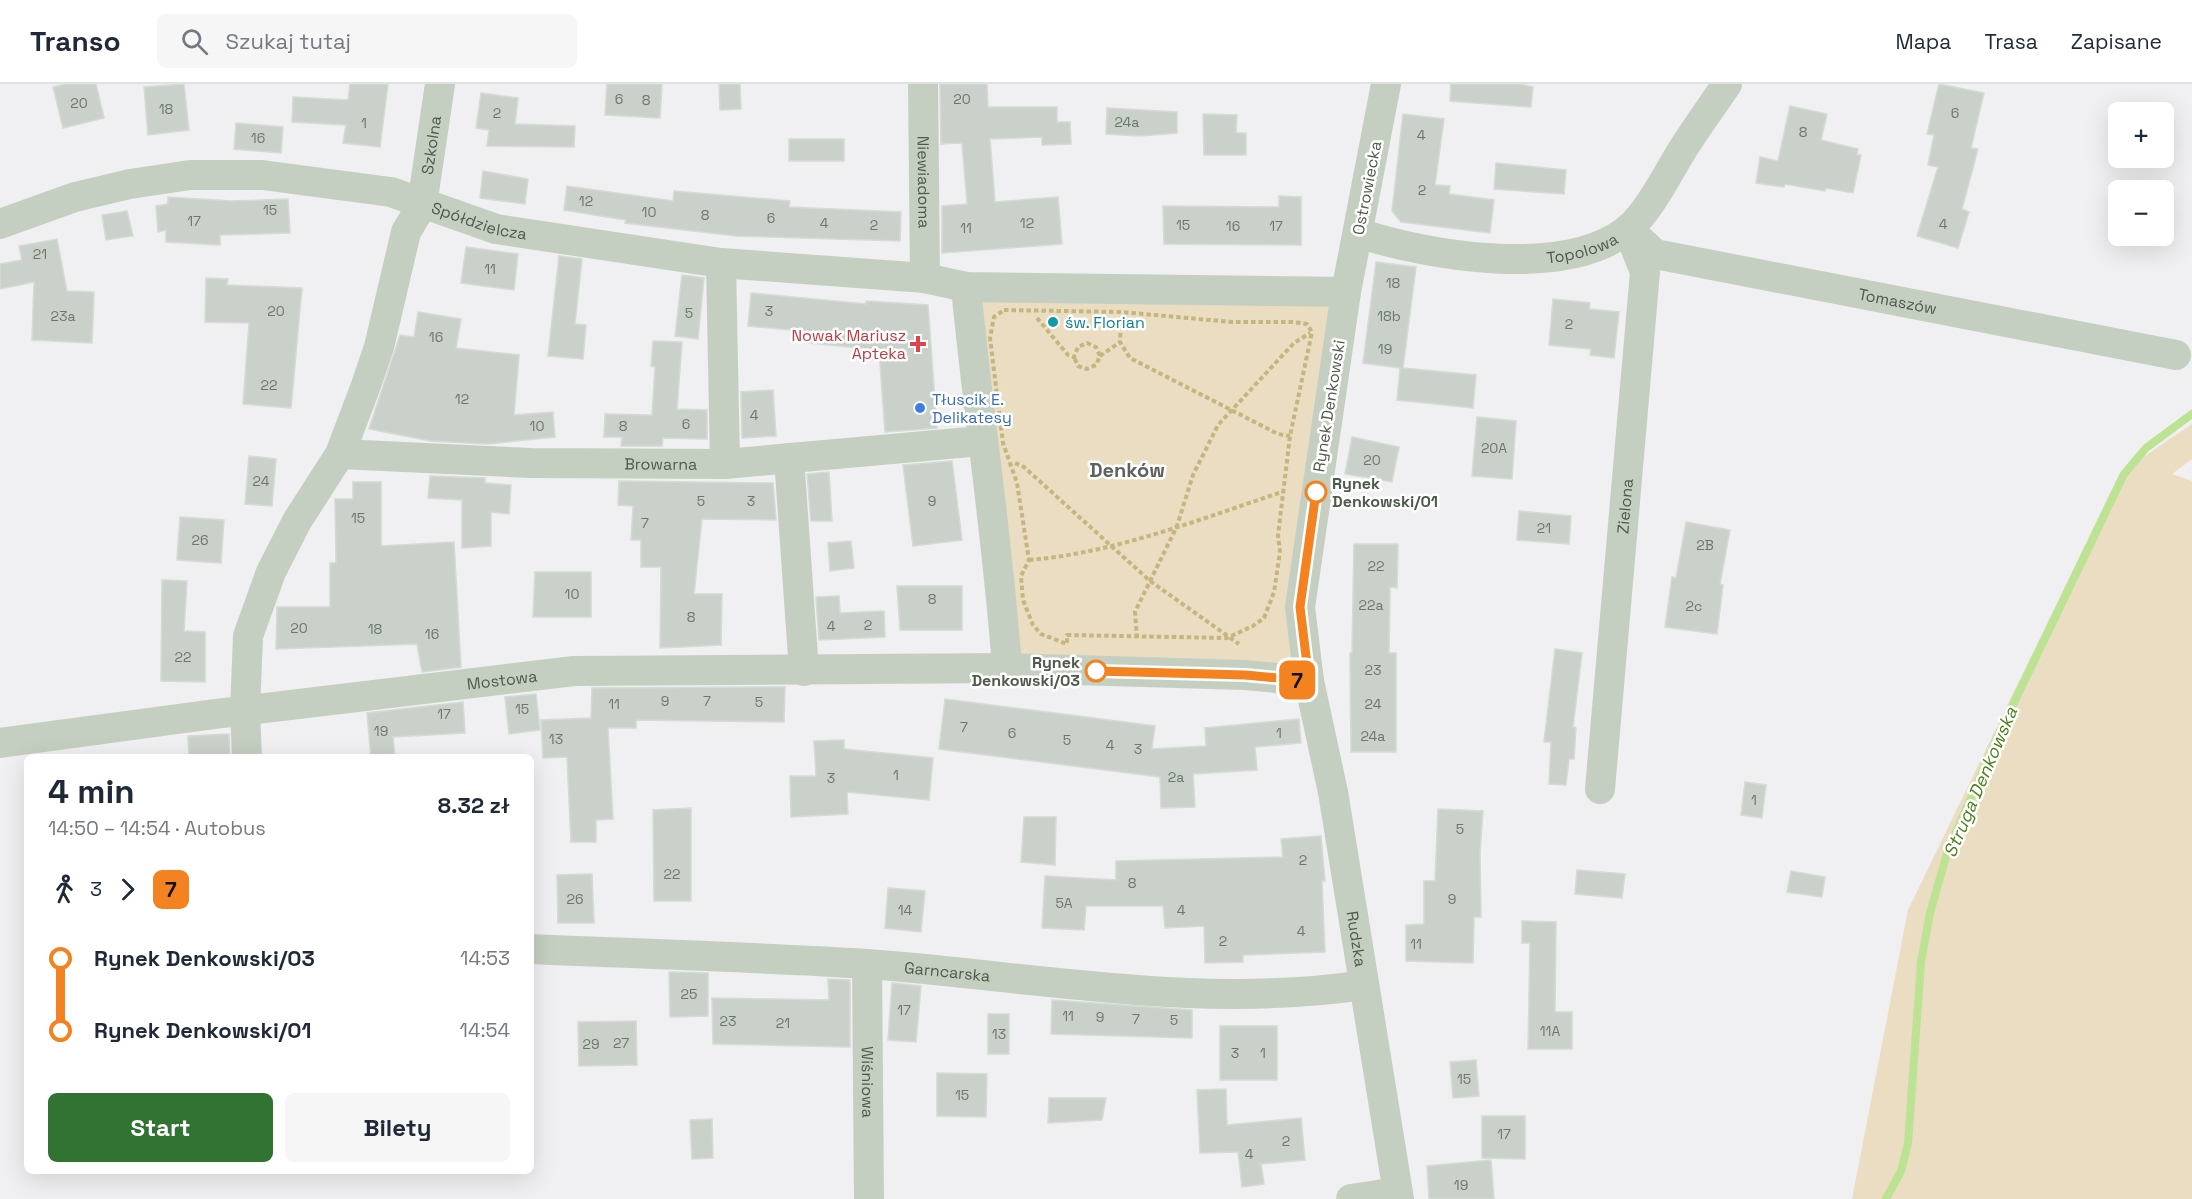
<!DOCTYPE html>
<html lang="pl">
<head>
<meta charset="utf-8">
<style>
	:root { --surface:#fff; --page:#f6f6f7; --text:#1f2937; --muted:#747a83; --line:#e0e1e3; --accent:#317332 }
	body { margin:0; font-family:"Space Grotesk",sans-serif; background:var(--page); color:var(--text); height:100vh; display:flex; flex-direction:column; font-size:22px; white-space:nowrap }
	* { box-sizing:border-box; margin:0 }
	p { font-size:20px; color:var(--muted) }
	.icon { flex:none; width:33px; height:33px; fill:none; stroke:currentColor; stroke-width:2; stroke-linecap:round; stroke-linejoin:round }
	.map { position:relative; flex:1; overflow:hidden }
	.side { position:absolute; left:24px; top:670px; width:510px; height:420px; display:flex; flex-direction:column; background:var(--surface); border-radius:9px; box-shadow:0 6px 24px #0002 }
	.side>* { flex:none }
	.badge { padding:0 12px; border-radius:9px; font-size:21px; line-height:39px }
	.controls { position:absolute; left:2108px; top:18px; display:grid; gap:12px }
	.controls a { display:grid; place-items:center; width:66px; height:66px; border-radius:9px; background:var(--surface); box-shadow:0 6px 24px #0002; font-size:30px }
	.map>.badge { position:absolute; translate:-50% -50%; box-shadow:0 0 0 3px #fff }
	.legs { display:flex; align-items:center; gap:9px; height:66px; padding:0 24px; font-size:20px }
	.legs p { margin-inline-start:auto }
	.overview { display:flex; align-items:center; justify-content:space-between; height:102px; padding:0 24px }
	h1 { font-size:33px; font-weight:700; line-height:45px }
	.cta { display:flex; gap:12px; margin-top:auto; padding:12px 24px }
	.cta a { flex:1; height:69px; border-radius:9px; background:var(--accent); color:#fff; font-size:24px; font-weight:700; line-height:69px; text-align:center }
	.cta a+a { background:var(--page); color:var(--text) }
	ul { padding:0 24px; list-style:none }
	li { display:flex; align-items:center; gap:21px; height:72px; font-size:22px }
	li i { display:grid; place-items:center; width:9px; height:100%; margin:0 8px; background:currentColor }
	li i::after { content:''; width:15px; height:15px; margin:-8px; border:4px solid; border-radius:50%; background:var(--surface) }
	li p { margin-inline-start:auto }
	li:first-child i { background:linear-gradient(#0000 50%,currentColor 0) }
	li:last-child i { background:linear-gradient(currentColor 50%,#0000 0) }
	header { display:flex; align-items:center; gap:36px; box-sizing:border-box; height:84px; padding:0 30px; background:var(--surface); border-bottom:2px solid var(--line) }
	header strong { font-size:28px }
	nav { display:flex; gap:33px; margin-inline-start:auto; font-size:21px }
	.search { width:420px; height:54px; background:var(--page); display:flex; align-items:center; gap:15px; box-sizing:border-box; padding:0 21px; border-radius:9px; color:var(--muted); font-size:22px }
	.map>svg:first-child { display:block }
	.green { fill:#eaddc2 }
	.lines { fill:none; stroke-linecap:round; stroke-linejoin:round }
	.stream { stroke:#bce294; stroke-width:8 }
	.building { fill:#cad1ca; stroke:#d4dad4; stroke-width:1.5 }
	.path { stroke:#c4b67e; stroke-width:4; stroke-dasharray:4.5 3; stroke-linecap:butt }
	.minor { stroke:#c5cfc1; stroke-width:30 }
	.line-1-casing { stroke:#fff; stroke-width:14 }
	.line-1 { stroke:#f58220; stroke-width:9 }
	.culture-dot { fill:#0f9aa8; stroke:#fff; stroke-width:2 }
	.health-dot { fill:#e0444e; stroke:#fff; stroke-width:2 }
	.shop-dot { fill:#3f7fe0; stroke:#fff; stroke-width:2 }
	.stop-1-dot { fill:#fff; stroke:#f58220; stroke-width:3 }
	.labels { text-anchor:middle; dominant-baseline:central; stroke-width:5; stroke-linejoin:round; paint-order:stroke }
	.number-label { font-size:14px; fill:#6c7869 }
	.street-label { font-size:16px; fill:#4d5a49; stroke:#fff }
	.culture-label { font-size:16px; fill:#0d838f; stroke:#fff; text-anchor:start }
	.health-label { font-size:16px; fill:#be3a42; stroke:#fff; text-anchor:end }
	.shop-label { font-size:16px; fill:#366cbe; stroke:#fff; text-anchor:start }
	.stop-label { font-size:16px; font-weight:bold; fill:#4d5a49; stroke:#fff; text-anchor:start }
	.water-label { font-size:18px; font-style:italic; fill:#4d7f1a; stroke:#fff }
	.quarter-label { font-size:20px; font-weight:bold; fill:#5d635c; stroke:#fff }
</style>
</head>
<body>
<header>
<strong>Transo</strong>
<div class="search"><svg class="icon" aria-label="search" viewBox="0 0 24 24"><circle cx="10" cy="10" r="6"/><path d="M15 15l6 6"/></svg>Szukaj tutaj</div>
<nav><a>Mapa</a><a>Trasa</a><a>Zapisane</a></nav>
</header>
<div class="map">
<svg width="2192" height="1115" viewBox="0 0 2192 1115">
	<rect width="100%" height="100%" fill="#f0eff1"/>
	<g class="green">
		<path d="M966 203 1346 208 1316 408 1309 597 1007 584Z"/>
		<path d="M2192 340V375L2172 390 2192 397V1115H1852L1908 826 2120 389Z"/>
	</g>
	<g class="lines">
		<path class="stream" d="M1886 1115 1901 1087 1908 1059 1921 878 1930 829 1947 769 1996 656 2124 390 2146 364 2192 330"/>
	</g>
	<g class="building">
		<path d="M66 0H96L104 34 63 44 53 3Z"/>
		<path d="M184 0 189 46 148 51 144 3Z"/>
		<path d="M350 0H388L380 63 343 59 346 41 292 38 293 13 348 16Z"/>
		<path d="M607 0H662L660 34 605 31Z"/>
		<path d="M719 0H740L741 25 720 26Z"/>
		<path d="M940 0H987L988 23H1057V38H1070L1071 60 1042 61V53L990 55 995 118 1058 113 1062 160 942 169V122L967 120 962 59 941 60Z"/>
		<path d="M1451 0H1519L1533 3 1531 23 1450 17Z"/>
		<path d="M1939 0 1984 9 1971 64 1978 65 1962 125 1969 128 1958 164 1917 152 1938 83 1928 81 1934 51 1927 50Z"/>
		<path d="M481 9 518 14 515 40 575 42 574 63 487 62 489 46 476 44Z"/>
		<path d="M1790 22 1827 30 1821 56 1858 65 1857 71H1861L1853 109 1826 104 1825 107 1785 100 1784 103 1756 99 1760 73 1778 77Z"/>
		<path d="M1107 24 1177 28V49L1140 52 1106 50Z"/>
		<path d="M1203 30 1237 31 1236 49H1246V71H1204Z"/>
		<path d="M1403 30 1444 35 1435 101 1450 102 1449 110 1494 116 1490 149 1401 138 1392 127Z"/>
		<path d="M236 39 283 43 281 69 234 65Z"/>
		<rect x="789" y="55" width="55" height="22"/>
		<path d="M1496 79 1566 86 1564 110 1494 105Z"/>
		<path d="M483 87 528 95 525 120 480 114Z"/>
		<path d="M567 102 673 117 674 107 790 117 789 123 901 128 900 157 736 152 625 139 626 136 564 126Z"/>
		<path d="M1279 112 1301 113V161L1164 160 1163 122 1279 123Z"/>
		<path d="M168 113 232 117 288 115 290 149 220 151V161L166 158V146L158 148 156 122 168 120Z"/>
		<path d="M127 127 133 152 106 156 102 131Z"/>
		<path d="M57 155 67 207 94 208 92 259 32 256 34 198 0 205V180L22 176 19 162Z"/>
		<path d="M466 163 518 170 514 206 461 199Z"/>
		<path d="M559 172 582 175 575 240 586 241 583 275 548 272Z"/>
		<path d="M1376 178 1416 183 1403 284 1476 291 1473 324 1397 316 1400 284 1363 279Z"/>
		<path d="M682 191 704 194 698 255 675 252Z"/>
		<path d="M206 194 228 195 227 201 302 204 291 324 243 320 249 239 205 238Z"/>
		<path d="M751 209 866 220V217L928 221 937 344 885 348 879 266 810 259 811 248 748 242Z"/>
		<path d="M1553 215 1590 219 1589 225 1619 228 1614 274 1590 271 1591 265 1549 261Z"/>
		<path d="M418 228 461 235 456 264 519 271 514 331 553 328 555 353 487 360 431 357 369 345 400 251 414 253Z"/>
		<path d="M653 257 682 258 677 325 707 326V355L663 354 662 362H621L622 353H604L605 330 652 331 655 283 651 282Z"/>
		<path d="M773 306 776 352 742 354 741 308Z"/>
		<path d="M1477 333 1516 337 1512 395 1472 392Z"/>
		<path d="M1352 353 1399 363 1392 398 1345 390Z"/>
		<path d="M249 372 276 375 272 422 245 420Z"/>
		<path d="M952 377 962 456 913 462 903 381Z"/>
		<path d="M829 388 832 437H811L807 390Z"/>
		<path d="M430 392 485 394V399L511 401 509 430 491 428V462L462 464V416L428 414Z"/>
		<path d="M619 397 773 399 776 436 702 435 694 510H722L721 561 660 564 661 483H641V456H631L633 422 618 421Z"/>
		<path d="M353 398H381V462L454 458 461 583 422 588 417 560 276 565 277 523H330V479H336L335 415H353Z"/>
		<path d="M1519 427 1571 432 1569 460 1517 456Z"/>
		<path d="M180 433 224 436 221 479 177 476Z"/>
		<path d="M1686 438 1730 446 1720 500 1723 501 1717 550 1665 543 1672 493 1676 494Z"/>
		<path d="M851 457 854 484 830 487 828 459Z"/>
		<path d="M1354 460H1398L1397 504 1390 503 1389 569H1396V668H1351L1350 569H1352Z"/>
		<path d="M535 488H591V533H533Z"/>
		<path d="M162 496 187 497 184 547 205 548V598L161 597Z"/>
		<path d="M897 502H962V546H900Z"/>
		<path d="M839 512 840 529 884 527 885 553 819 556 816 513Z"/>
		<path d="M1555 565 1582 569 1573 643 1576 644 1574 675H1569L1566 701 1549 700 1551 658H1544Z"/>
		<path d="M785 603 784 638 636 636V644H608L613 735 596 736V758H571L567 673 543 674 541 636 591 634 592 604Z"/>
		<path d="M536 610 540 646 509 650 505 613Z"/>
		<path d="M945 615 1155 642 1152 665 1206 662 1205 644 1299 635 1301 659 1255 663 1257 686 1193 690 1195 723 1161 724 1160 693 939 665Z"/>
		<path d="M463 618 465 649 393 653 395 674H371L367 629Z"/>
		<path d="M229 650 230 674H189L188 652Z"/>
		<path d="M844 656V665L933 674 929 716 847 708 848 730 791 733 790 692H816L814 657Z"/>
		<path d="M1745 698 1766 701 1762 734 1741 731Z"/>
		<path d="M691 724V817H654L653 726Z"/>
		<path d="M1438 725 1483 727 1480 769 1481 833H1474L1473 879 1406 877V841L1424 840V797H1435Z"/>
		<path d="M1024 733H1056L1055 781 1021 778Z"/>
		<path d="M1321 752 1325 797H1322L1325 868 1243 871V878L1205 879 1204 842 1165 844 1163 822H1086L1084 846 1042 844 1045 792 1116 796V777L1283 773 1281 755Z"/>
		<path d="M1577 786 1625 790 1622 814 1575 810Z"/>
		<path d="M1791 787 1825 793 1822 813 1787 808Z"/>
		<path d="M592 790 594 839H558L557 791Z"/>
		<path d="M888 804 925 807 921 848 885 844Z"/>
		<path d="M1522 837 1556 838 1555 928H1572V965H1528L1530 859H1522Z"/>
		<path d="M669 888 708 889V932L670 933Z"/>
		<path d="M828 895 850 896V963L713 960 712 914 829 916Z"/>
		<path d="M892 899 921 902 916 958 888 956Z"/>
		<path d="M1052 916 1192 926V954L1051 950Z"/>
		<rect x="988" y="930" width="21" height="40"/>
		<path d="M636 937 637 981 579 982 578 938Z"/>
		<rect x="1220" y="942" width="57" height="54"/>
		<path d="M1476 976 1479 1012 1453 1014 1450 978Z"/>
		<path d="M937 989 987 990 986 1033 937 1032Z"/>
		<path d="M1226 1005 1227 1041 1301 1034 1305 1076 1261 1080 1264 1100 1242 1103 1238 1068 1200 1069 1197 1006Z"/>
		<path d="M1049 1014H1106L1102 1036 1048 1039Z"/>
		<path d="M1482 1032H1525V1075L1482 1074Z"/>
		<path d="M712 1035 713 1074 692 1075 690 1036Z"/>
		<path d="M1491 1076 1494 1115H1429L1427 1082Z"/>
	</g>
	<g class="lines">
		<g class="path">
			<path d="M1004 226 1121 228 1232 238H1293L1307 240 1312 248 1290 352 1278 451 1280 468 1274 508 1264 534 1253 542 1227 554 1067 551V560L1041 550 1033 541 1023 516 1021 492 1029 476 1017 399 1003 359 990 254 994 233Z"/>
			<path d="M1037 234 1068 271 1074 273 1078 263 1087 259 1096 263 1100 272 1096 281 1087 285 1078 282 1074 273"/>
			<path d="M1121 234 1120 258 1130 274 1278 350 1290 352"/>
			<path d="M1100 272 1120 258"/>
			<path d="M1015 379 1024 383 1150 497 1239 560"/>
			<path d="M1029 476C1115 469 1200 435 1282 408"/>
			<path d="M1137 554 1135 528 1177 442 1193 391 1218 341 1294 259 1310 249"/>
		</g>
		<g class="minor">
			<path id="s1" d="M923 0 925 194"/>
			<path id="s2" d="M1386 0 1346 208 1300 523 1309 597 1333 708 1399 1115"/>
			<path id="s3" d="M0 140 75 113 130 100 190 91H262L391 108 496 145 721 179 925 194 966 203 1346 208"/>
			<path id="s4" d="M1628 145 1655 170 2176 271"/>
			<path id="s5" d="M1358 149C1429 172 1564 195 1627 146 1648 129 1667 91 1681 68 1696 44 1712 22 1727 0"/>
			<path d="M721 179 725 380"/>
			<path d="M966 203C978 330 998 456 1007 584"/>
			<path id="s6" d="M340 370 531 379 725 380 981 357"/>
			<path d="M789 374 804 587"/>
			<path id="s7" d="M0 659 215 630 574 587 1007 584 1245 591 1309 597"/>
			<path id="s8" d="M247 674 245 627 248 552 271 488 297 437 340 370 365 304 379 263 406 148 422 121 440 0"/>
			<path id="s9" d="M1600 705 1645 188 1630 150"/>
			<path id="s10" d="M531 865C643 870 755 873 867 880 1031 892 1199 926 1364 901"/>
			<path id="s11" d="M867 880 869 1115"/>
			<path d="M1351 1115 1397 1108"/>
		</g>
	</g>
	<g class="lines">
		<defs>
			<path id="line-1" d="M1096 587 1245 591 1309 597 1300 523 1316 408"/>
		</defs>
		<use href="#line-1" class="line-1-casing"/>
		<use href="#line-1" class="line-1"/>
	</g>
	<circle class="culture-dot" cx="1053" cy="238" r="6"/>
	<path class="health-dot" d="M915 251h6v6h6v6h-6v6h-6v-6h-6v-6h6z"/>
	<circle class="shop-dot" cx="920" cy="324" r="6"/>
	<g class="stop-1-dot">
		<circle cx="1316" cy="408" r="10"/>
		<circle cx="1096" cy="587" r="10"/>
	</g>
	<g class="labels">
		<g class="number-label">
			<text x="619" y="15">6</text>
			<text x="962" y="15">20</text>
			<text x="646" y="16">8</text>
			<text x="79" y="19">20</text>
			<text x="166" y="25">18</text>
			<text x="497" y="29">2</text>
			<text x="1955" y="29">6</text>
			<text x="1127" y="38">24a</text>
			<text x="364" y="39">1</text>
			<text x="1803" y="48">8</text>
			<text x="1421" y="51">4</text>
			<text x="258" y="54">16</text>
			<text x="1422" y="106">2</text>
			<text x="586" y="117">12</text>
			<text x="270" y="126">15</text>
			<text x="649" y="128">10</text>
			<text x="705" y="131">8</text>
			<text x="771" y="134">6</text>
			<text x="194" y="137">17</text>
			<text x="824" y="139">4</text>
			<text x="1027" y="139">12</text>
			<text x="1943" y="140">4</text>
			<text x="874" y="141">2</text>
			<text x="1183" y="141">15</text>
			<text x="1233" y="142">16</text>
			<text x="1276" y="142">17</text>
			<text x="966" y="144">11</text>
			<text x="40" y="170">21</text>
			<text x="490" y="185">11</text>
			<text x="1393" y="199">18</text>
			<text x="276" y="227">20</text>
			<text x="769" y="227">3</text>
			<text x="689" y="229">5</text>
			<text x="63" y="232">23a</text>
			<text x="1389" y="232">18b</text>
			<text x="1569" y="240">2</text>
			<text x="436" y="253">16</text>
			<text x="1385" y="265">19</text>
			<text x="269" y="301">22</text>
			<text x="462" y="315">12</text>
			<text x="754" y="331">4</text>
			<text x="686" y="340">6</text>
			<text x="537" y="342">10</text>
			<text x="623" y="342">8</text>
			<text x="1494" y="364">20A</text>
			<text x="1372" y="376">20</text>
			<text x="261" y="397">24</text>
			<text x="701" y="417">5</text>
			<text x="751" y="417">3</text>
			<text x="932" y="417">9</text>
			<text x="358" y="434">15</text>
			<text x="645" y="439">7</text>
			<text x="1544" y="444">21</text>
			<text x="200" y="456">26</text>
			<text x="1705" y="461">2B</text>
			<text x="1376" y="482">22</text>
			<text x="572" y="510">10</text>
			<text x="932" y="515">8</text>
			<text x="1371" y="521">22a</text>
			<text x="1694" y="522">2c</text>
			<text x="691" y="533">8</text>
			<text x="868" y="541">2</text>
			<text x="831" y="542">4</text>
			<text x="299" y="544">20</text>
			<text x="375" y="545">18</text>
			<text x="432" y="550">16</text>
			<text x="183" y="573">22</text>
			<text x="1373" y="586">23</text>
			<text x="665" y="617">9</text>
			<text x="707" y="617">7</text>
			<text x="759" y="618">5</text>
			<text x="614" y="620">11</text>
			<text x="1373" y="620">24</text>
			<text x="522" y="625">15</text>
			<text x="444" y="630">17</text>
			<text x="964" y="643">7</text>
			<text x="381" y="647">19</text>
			<text x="1012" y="649">6</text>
			<text x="1279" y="649">1</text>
			<text x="1373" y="652">24a</text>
			<text x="556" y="655">13</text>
			<text x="1067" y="656">5</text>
			<text x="1110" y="661">4</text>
			<text x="1138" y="665">3</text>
			<text x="896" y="691">1</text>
			<text x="1176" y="693">2a</text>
			<text x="831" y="694">3</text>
			<text x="1754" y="716">1</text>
			<text x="1460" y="745">5</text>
			<text x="1303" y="776">2</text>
			<text x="672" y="790">22</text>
			<text x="1132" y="799">8</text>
			<text x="575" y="815">26</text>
			<text x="1452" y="815">9</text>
			<text x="1064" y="819">5A</text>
			<text x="905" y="826">14</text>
			<text x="1181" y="826">4</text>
			<text x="1301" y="847">4</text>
			<text x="1223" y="857">2</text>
			<text x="1416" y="860">11</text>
			<text x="689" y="910">25</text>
			<text x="904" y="926">17</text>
			<text x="1068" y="932">11</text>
			<text x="1100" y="933">9</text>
			<text x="1136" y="935">7</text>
			<text x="1174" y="936">5</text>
			<text x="728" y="937">23</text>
			<text x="783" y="939">21</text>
			<text x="1550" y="947">11A</text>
			<text x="999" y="950">13</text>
			<text x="621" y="959">27</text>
			<text x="591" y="960">29</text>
			<text x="1235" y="969">3</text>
			<text x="1263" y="969">1</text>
			<text x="1464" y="995">15</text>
			<text x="962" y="1011">15</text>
			<text x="1504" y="1050">17</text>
			<text x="1286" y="1057">2</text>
			<text x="1249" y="1070">4</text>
			<text x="1461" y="1101">19</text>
		</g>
		<g class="street-label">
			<text stroke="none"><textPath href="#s8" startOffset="651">Szkolna</textPath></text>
			<text stroke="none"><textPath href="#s1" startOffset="98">Niewiadoma</textPath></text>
			<text transform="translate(1367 104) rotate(-79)">Ostrowiecka</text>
			<text stroke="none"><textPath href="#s3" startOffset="492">Spółdzielcza</textPath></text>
			<text stroke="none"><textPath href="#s5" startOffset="228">Topolowa</textPath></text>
			<text stroke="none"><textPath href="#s4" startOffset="284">Tomaszów</textPath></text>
			<text transform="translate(1329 322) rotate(-81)">Rynek Denkowski</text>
			<text stroke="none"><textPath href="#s6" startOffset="321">Browarna</textPath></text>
			<text stroke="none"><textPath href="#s9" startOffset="284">Zielona</textPath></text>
			<text stroke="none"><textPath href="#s7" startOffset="506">Mostowa</textPath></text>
			<text stroke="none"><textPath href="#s2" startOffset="867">Rudzka</textPath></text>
			<text stroke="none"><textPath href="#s10" startOffset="417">Garncarska</textPath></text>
			<text stroke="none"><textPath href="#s11" startOffset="118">Wiśniowa</textPath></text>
		</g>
		<g class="culture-label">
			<text x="1065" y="238">św. Florian</text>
		</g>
		<g class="health-label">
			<text x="906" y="251">Nowak Mariusz<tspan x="906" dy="18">Apteka</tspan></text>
		</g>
		<g class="shop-label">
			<text x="932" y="315">Tłuscik E.<tspan x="932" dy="18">Delikatesy</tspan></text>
		</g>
		<g class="stop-label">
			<text x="1332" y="399">Rynek<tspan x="1332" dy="18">Denkowski/01</tspan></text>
			<text x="1080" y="578" text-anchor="end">Rynek<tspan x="1080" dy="18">Denkowski/03</tspan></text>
		</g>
		<g class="water-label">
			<text transform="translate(1980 698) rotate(-67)">Struga Denkowska</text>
		</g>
		<g class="quarter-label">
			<text x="1127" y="386">Denków</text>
		</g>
	</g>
</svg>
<div class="controls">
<a>+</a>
<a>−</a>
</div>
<b class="badge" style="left:1297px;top:596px;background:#f58220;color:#111">7</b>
<section class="side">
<div class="overview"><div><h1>4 min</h1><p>14:50 – 14:54 · Autobus</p></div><b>8.32 zł</b></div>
<div class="legs"><svg class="icon" aria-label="walk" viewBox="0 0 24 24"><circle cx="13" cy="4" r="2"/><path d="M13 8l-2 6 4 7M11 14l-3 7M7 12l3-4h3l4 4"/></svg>3<svg class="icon" aria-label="forward" viewBox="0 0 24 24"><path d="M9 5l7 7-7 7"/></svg><b class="badge" style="background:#f58220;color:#111">7</b></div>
<ul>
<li><i style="color:#f58220"></i><b>Rynek Denkowski/03</b><p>14:53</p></li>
<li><i style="color:#f58220"></i><b>Rynek Denkowski/01</b><p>14:54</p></li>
</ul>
<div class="cta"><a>Start</a><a>Bilety</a></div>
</section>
</div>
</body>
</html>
